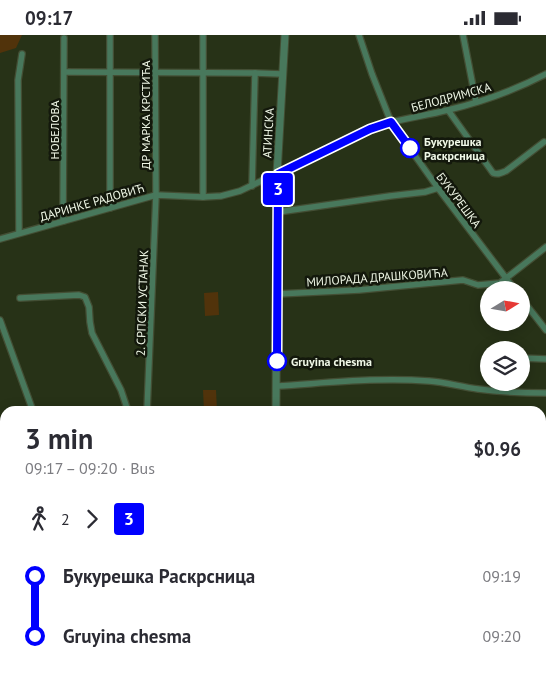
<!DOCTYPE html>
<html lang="en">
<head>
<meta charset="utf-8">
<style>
	:root { --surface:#fff; --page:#f2f2f3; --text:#2b2b33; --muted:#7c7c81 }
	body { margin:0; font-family:"PT Sans",sans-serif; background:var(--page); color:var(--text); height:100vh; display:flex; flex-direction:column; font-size:19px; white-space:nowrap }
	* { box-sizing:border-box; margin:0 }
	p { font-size:16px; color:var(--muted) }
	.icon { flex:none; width:28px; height:28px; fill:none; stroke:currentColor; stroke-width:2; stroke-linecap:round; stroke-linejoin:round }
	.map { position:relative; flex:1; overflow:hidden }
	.panel { position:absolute; left:0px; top:371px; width:546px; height:271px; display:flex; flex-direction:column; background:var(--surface); border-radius:15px 15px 0 0; box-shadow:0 2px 12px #0003 }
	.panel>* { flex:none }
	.badge { padding:0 10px; border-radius:4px; font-size:18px; line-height:32px }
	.needle { width:32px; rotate:79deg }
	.fabs { position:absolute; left:480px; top:246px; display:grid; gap:10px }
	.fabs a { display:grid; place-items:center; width:50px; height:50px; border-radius:50%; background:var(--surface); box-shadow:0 2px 12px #0003; font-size:25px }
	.map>.badge { position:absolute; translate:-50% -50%; box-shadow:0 0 0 2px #fff }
	.legs { display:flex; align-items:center; gap:8px; height:55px; padding:0 25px; font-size:16px }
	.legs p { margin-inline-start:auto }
	.overview { display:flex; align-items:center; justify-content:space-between; height:85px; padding:0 25px }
	h1 { font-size:28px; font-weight:700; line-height:38px }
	ul { padding:0 25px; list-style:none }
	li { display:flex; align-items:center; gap:18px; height:60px; font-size:19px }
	li i { display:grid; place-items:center; width:8px; height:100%; margin:0 6px; background:currentColor }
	li i::after { content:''; width:12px; height:12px; margin:-6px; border:4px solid; border-radius:50%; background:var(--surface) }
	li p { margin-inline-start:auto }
	li:first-child i { background:linear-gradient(#0000 50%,currentColor 0) }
	li:last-child i { background:linear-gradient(currentColor 50%,#0000 0) }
	.status { display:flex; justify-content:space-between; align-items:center; height:35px; padding:0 25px; background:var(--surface); direction:ltr }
	.status svg { height:14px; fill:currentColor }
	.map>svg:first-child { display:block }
	.green { fill:#51330b }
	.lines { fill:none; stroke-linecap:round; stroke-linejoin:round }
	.minor-casing { stroke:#434e34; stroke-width:8 }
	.tertiary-casing { stroke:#434e34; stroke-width:9 }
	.minor { stroke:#48785c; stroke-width:5.5 }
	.tertiary { stroke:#48785c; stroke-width:7 }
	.line-1-casing { stroke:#fff; stroke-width:11 }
	.line-1 { stroke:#00f; stroke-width:8 }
	.stop-1-dot { fill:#fff; stroke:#00f; stroke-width:2.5 }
	.labels { text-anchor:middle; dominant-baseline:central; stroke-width:5; stroke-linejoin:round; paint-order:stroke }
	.street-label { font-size:12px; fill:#f0f8e7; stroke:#13180c }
	.stop-label { font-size:12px; font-weight:bold; fill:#f0f8e7; stroke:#13180c; text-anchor:start }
</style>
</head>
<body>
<div class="status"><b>09:17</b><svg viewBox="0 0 49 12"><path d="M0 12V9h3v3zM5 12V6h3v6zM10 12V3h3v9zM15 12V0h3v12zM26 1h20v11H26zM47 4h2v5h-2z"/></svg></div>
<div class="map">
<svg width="546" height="642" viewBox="0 0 546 642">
	<rect width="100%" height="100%" fill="#273217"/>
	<g class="green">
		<path d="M0 0H22L16 13 0 18Z"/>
		<path d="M218 257 219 280 205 281 204 258Z"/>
		<path d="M203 355H216L217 376H204Z"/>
		<path d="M0 429 5 448V562L4 566 0 567Z"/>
	</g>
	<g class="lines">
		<defs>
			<g id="minor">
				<path d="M110 0V173"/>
				<path d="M359 0 372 39 391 87 438 153 515 255"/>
				<path d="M463 0 476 67"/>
				<path d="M64 37 255 38 282 39"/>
				<path d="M448 75 493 138C498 140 501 138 506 136L544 107"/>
				<path d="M252 151 255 38"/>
				<path d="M203 162V0"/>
				<path d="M278 177 390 161 425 157 438 153"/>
				<path d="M63 186 64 3"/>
				<path d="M19 198 18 45 22 19"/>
				<path d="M0 204 156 160 203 162 221 161 240 156 377 91C400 84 424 81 448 75 482 67 515 55 546 39"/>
				<path d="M277 259 359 255 463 245 478 250 500 248 546 212"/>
				<path d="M20 263 79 260 85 262 89 272 90 287 92 298 121 355 128 376"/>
				<path d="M521 263 546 295"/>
				<path d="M0 285 33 376"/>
				<path d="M487 322H489"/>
				<path d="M521 323 546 324"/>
				<path d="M277 351C327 348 378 342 429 346 445 347 461 352 478 354 500 357 523 358 546 358"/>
				<path d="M147 376 156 160 155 0"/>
				<path d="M541 453H546"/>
				<path d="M541 569 546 568"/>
				<path d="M0 626 5 624"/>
				<path d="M147 638V642"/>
				<path d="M228 642 243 638"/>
			</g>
			<g id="tertiary">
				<path d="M276 376 277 139 285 0"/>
				<path d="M279 642V638"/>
			</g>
		</defs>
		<use href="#minor" class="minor-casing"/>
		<use href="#tertiary" class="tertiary-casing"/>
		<use href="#minor" class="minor"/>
		<use href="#tertiary" class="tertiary"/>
	</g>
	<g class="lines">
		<defs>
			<path id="line-1" d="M277 326 278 139 370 94 391 87 410 113"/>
		</defs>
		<use href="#line-1" class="line-1-casing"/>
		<use href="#line-1" class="line-1"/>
	</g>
	<g class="stop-1-dot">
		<circle cx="410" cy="113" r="9"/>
		<circle cx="277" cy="326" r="9"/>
	</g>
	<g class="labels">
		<g class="street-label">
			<text transform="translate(451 62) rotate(-15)">БЕЛОДРИМСКА</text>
			<text transform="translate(145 80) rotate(-90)">ДР МАРКА КРСТИЋА</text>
			<text transform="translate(54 95) rotate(-90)">НОБЕЛОВА</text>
			<text transform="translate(268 98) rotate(-87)">АТИНСКА</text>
			<text transform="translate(459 165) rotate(53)">БУКУРЕШКА</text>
			<text transform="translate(92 167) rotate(-16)">ДАРИНКЕ РАДОВИЋ</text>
			<text transform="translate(377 242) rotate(-4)">МИЛОРАДА ДРАШКОВИЋА</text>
			<text transform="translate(142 268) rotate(-88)">2. СРПСКИ УСТАНАК</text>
		</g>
		<g class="stop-label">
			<text x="424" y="106">Букурешка<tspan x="424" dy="14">Раскрсница</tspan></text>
			<text x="291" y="326">Gruyina chesma</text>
		</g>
	</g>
</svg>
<div class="fabs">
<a><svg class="needle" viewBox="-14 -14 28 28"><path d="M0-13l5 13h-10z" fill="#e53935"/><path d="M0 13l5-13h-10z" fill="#7c7c81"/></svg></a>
<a><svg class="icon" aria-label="layers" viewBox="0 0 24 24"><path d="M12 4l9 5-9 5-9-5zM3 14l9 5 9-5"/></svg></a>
</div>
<b class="badge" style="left:278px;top:154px;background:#00f;color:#fff">3</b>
<section class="panel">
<div class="overview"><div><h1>3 min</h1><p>09:17 – 09:20 · Bus</p></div><b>$0.96</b></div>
<div class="legs"><svg class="icon" aria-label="walk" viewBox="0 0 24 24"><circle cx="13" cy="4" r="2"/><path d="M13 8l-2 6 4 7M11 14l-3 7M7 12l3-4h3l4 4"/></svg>2<svg class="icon" aria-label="forward" viewBox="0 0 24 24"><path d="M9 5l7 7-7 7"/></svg><b class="badge" style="background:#00f;color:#fff">3</b></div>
<ul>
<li><i style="color:#00f"></i><b>Букурешка Раскрсница</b><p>09:19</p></li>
<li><i style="color:#00f"></i><b>Gruyina chesma</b><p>09:20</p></li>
</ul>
</section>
</div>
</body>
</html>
